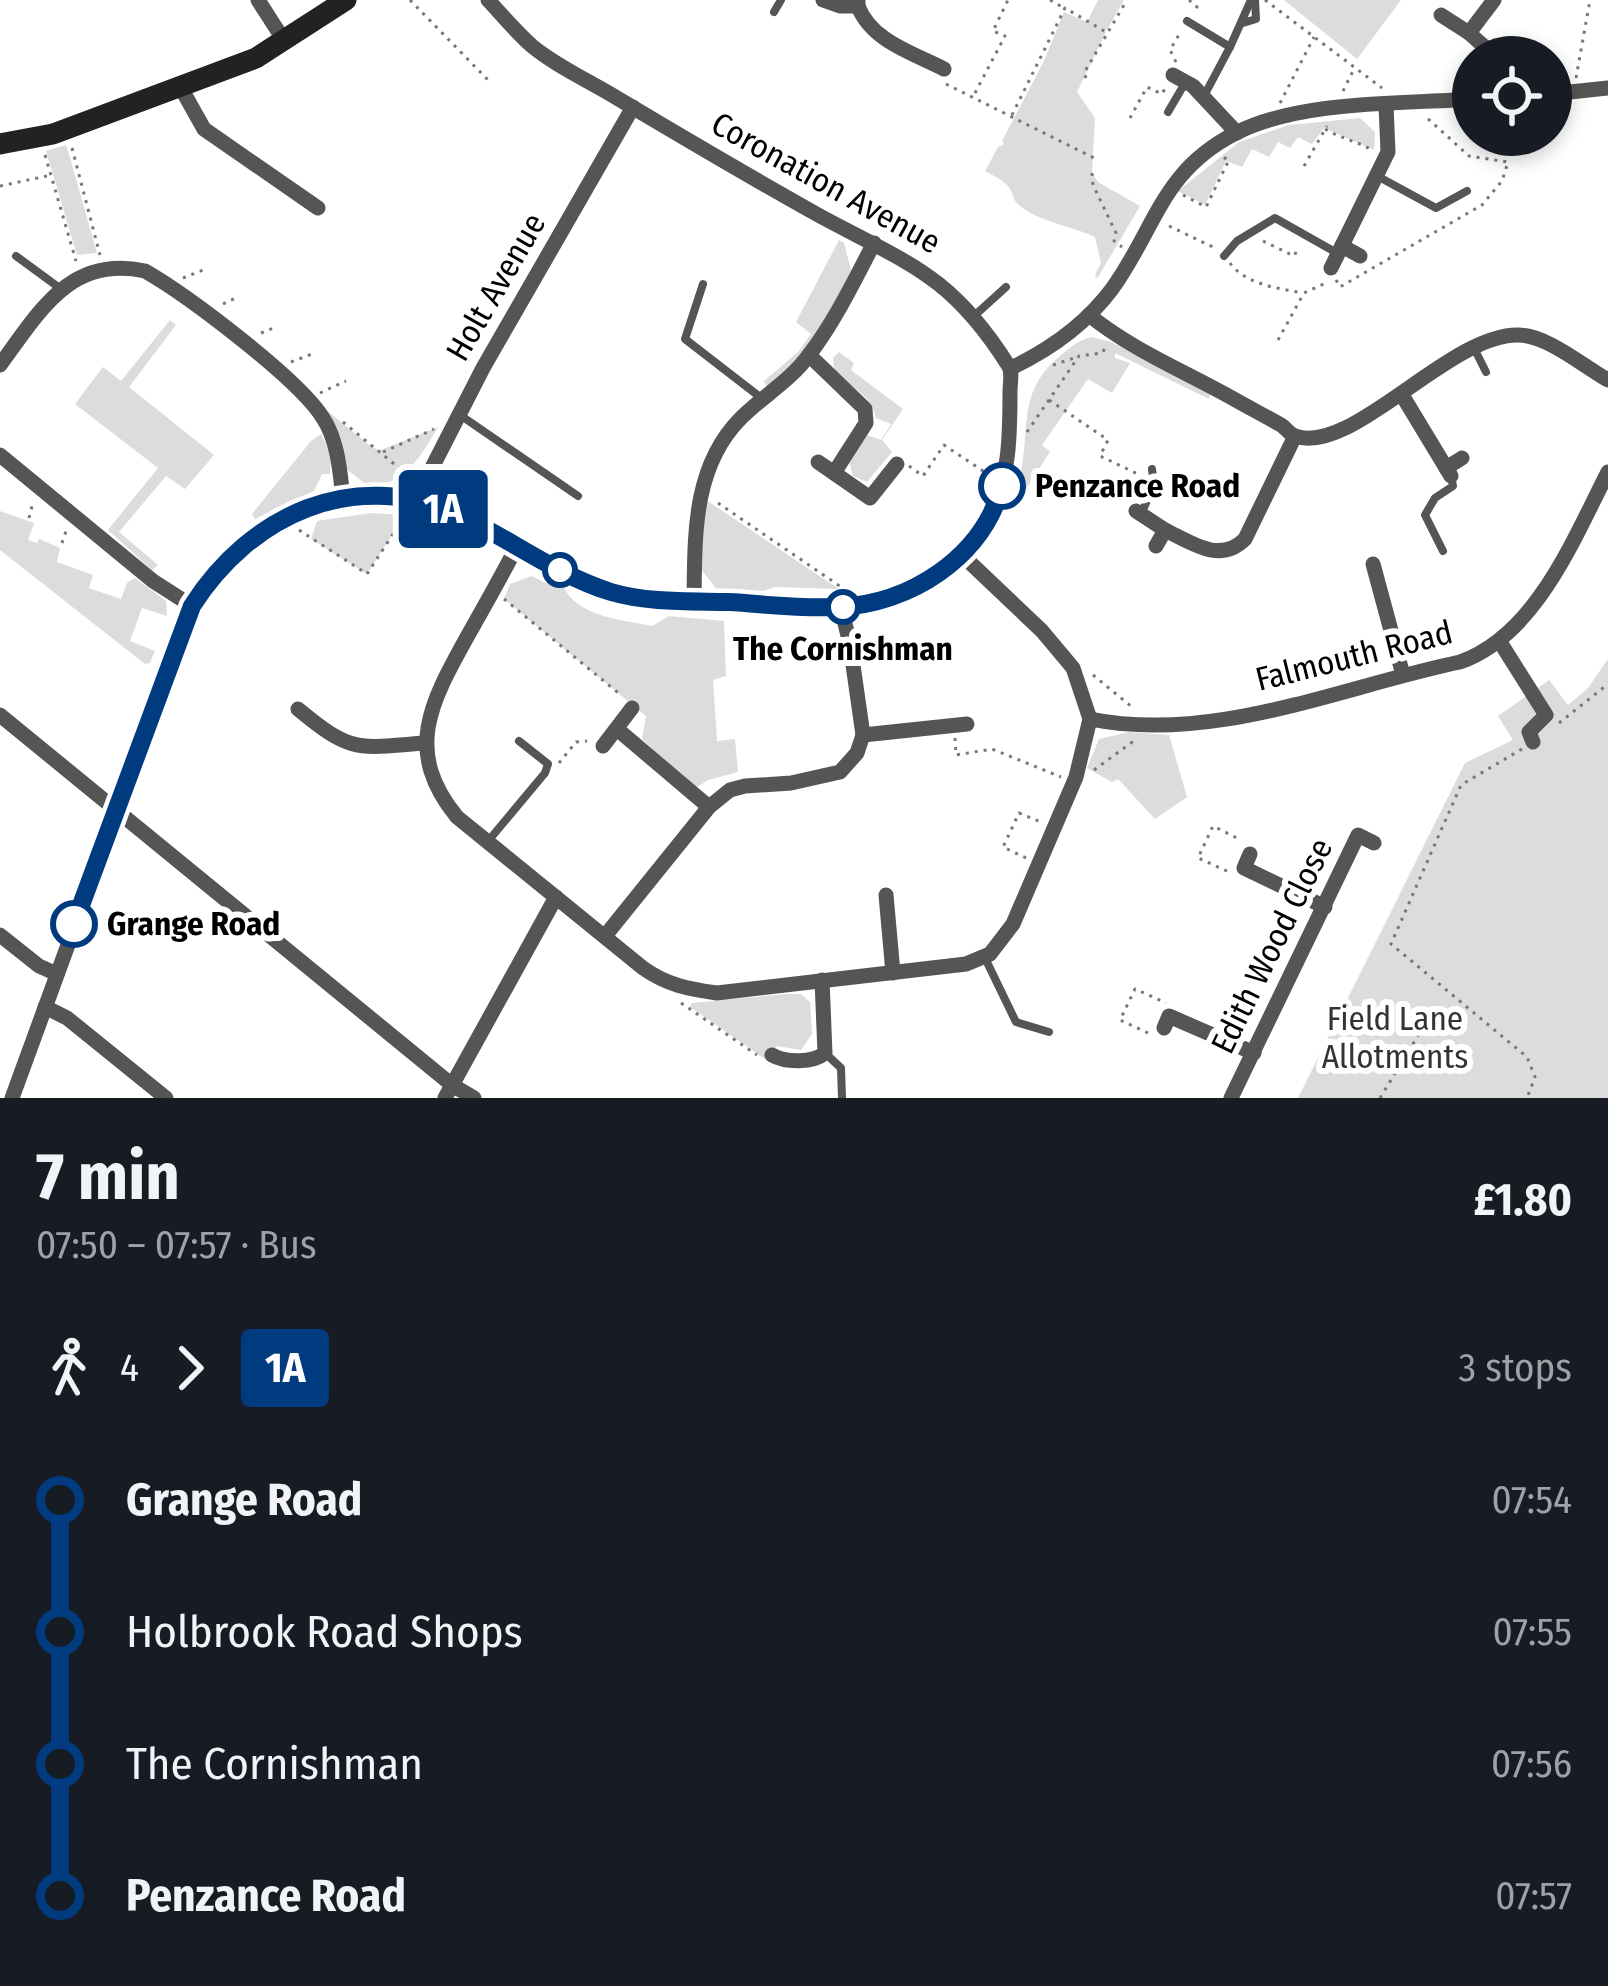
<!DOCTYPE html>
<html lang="en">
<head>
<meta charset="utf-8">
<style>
	:root { --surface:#171b24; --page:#242831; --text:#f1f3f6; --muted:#9ea1a6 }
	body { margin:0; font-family:"Fira Sans Condensed",sans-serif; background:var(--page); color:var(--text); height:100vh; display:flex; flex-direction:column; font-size:45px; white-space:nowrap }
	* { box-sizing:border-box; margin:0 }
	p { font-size:39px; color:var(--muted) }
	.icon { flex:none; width:66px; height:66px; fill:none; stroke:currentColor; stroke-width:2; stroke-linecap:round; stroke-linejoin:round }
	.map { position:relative; height:1098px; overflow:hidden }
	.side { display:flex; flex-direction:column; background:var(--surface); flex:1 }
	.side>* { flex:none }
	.badge { padding:0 24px; border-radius:9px; font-size:42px; line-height:78px }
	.tools { position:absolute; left:1452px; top:36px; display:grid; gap:24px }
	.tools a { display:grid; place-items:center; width:120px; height:120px; border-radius:50%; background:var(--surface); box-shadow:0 6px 18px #0003; font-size:60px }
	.map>.badge { position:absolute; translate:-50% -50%; box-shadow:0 0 0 6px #fff }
	.legs { display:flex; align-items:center; gap:18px; height:132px; padding:0 36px; font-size:39px }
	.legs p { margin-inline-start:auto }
	.overview { display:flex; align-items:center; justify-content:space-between; height:204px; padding:0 36px }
	h1 { font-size:66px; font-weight:700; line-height:90px }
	ul { padding:0 36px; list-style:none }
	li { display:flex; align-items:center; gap:42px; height:132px; font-size:45px }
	li i { display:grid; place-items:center; width:18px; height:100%; margin:0 15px; background:currentColor }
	li i::after { content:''; width:30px; height:30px; margin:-15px; border:9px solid; border-radius:50%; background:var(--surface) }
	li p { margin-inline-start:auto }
	li:first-child i { background:linear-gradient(#0000 50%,currentColor 0) }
	li:last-child i { background:linear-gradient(currentColor 50%,#0000 0) }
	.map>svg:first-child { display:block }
	.green { fill:#dcdcdc }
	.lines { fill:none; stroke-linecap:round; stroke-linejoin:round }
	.path { stroke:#777; stroke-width:3; stroke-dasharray:3 6; stroke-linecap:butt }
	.lane { stroke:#555; stroke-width:8 }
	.street { stroke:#555; stroke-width:15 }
	.secondary { stroke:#222; stroke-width:21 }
	.line-1-casing { stroke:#fff; stroke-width:27 }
	.line-1 { stroke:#003b80; stroke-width:18 }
	.stop-1-dot { fill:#fff; stroke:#003b80; stroke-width:6 }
	.labels { text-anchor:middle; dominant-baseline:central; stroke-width:12; stroke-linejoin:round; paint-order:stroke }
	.street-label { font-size:33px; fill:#000; stroke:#fff }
	.stop-label { font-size:33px; font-weight:bold; fill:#000; stroke:#fff; text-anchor:start }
	.park-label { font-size:33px; fill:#333; stroke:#fff }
</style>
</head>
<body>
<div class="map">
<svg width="1608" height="1098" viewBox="0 0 1608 1098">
	<rect width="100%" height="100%" fill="#fff"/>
	<g class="green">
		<path d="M1098 0H1124L1107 30 1102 29 1106 32 1077 92 1095 118 1092 173 1098 182 1140 206 1097 279 1095 275 1101 263 1095 237C1070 225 1042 223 1020 206 1011 198 1016 199 1010 189 1004 180 994 176 985 171L998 147 1004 144 1002 141 1044 61 1064 12 1087 22Z"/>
		<path d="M1284 0H1401L1357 59Z"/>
		<path d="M1360 118 1375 132 1374 150 1324 128 1312 144 1298 137 1290 148 1278 142 1269 157 1252 149 1242 167 1226 161 1205 205 1178 191 1239 142 1289 125Z"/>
		<path d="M66 145 69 154 97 253 77 255 46 151Z"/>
		<path d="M839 240 844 243 851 270C828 317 808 354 767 387L764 381 798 352 811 334 796 322Z"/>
		<path d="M170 320 176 325 129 387 214 455 185 489 166 476 119 532 158 565 152 570 108 530 158 468 75 404 103 367 121 381Z"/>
		<path d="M1092 337 1111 342 1210 394 1209 399 1115 353V358L1130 363 1112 393 1088 379 1042 445 1050 452 1020 498 1015 495C1035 440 1011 396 1060 356 1071 347 1078 340 1092 337Z"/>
		<path d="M839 352 854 363 851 370 903 409 882 440 892 452 867 482 853 476 849 461 867 435 881 440 891 424 876 418C871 392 849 389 834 369L833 358Z"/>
		<path d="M320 405 373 448 381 450 438 427C422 454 404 488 367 485L345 468Z"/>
		<path d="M321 434 331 454 330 474H322L314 491 255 519 252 514 311 441Z"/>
		<path d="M706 500 839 589 775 587 758 593 718 591 700 568Z"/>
		<path d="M0 511 34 523 28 540 37 543 39 539 60 548 57 562 93 575 89 588 121 599 127 583 135 578 166 601 167 616 142 608 130 641 155 651 150 663 145 664 0 550Z"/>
		<path d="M371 513 405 515 367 574 311 539 317 521Z"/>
		<path d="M532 576 545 583 562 584C576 617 619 619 652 626L669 616 724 621 726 676 713 680 717 741 735 739 738 772 708 780 694 789 642 739 646 716 504 599 510 584Z"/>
		<path d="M1608 659V1098H1298L1465 763 1513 740 1498 716 1549 680 1568 705 1588 688Z"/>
		<path d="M1129 732 1169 735 1187 797 1155 819 1118 779 1112 782 1087 768 1099 739Z"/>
		<path d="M787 994H801L810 1002 812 1034 801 1050 777 1046 765 1059 690 1007 692 1003Z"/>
	</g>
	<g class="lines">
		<g class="path">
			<path d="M410 0 488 80"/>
			<path d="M1050 0 1064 8"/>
			<path d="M1189 0 1197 7 1195 10"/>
			<path d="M1265 0 1382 88"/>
			<path d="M1176 62 1170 50 1180 33"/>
			<path d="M1086 78 1084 73 1127 0"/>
			<path d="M1576 78 1590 0"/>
			<path d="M946 84 1094 158"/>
			<path d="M1343 91 1355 67"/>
			<path d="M975 93 1005 36 993 31 1008 0"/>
			<path d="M1280 103 1314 37"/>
			<path d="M1012 115 1065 8 1106 32"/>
			<path d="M1130 118 1147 87 1162 94 1166 87"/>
			<path d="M1325 129C1342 139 1357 141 1374 151"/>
			<path d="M72 148 100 255"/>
			<path d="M45 155 76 261"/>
			<path d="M1304 166 1327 126"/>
			<path d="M1092 173 1093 185 1116 233 1114 241 1122 247"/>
			<path d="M0 186 47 176"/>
			<path d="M1183 195 1206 207 1229 160 1222 157"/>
			<path d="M1169 226 1215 248"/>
			<path d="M1263 241 1294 256 1299 247"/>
			<path d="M1230 263C1245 284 1277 288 1302 293"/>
			<path d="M183 278 203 270"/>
			<path d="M1336 280 1340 287 1482 205 1502 181 1508 162 1469 156 1426 117"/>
			<path d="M223 304 238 297"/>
			<path d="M261 333 276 327"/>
			<path d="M1278 340 1304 293 1328 282"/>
			<path d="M291 362 312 354"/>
			<path d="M1053 365 1077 357"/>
			<path d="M320 393 346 381"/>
			<path d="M1049 400 1108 440 1100 456 1142 476"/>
			<path d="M343 422 410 477"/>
			<path d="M1027 432 1079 356 1102 353 1106 347"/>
			<path d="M383 452 434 429"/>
			<path d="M909 466 923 476 944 445 986 473"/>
			<path d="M718 503 844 589"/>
			<path d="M29 518 33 502"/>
			<path d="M299 530 367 574 406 514"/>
			<path d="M62 543 67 528"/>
			<path d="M504 599 622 696"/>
			<path d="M1093 675 1132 707"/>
			<path d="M1559 723 1608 684"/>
			<path d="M955 738 956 755 992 749 1061 777"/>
			<path d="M1522 749 1461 785 1391 944 1527 1057 1535 1077 1527 1098"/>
			<path d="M559 763 576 742 587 741"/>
			<path d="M1094 770 1135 740"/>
			<path d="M1026 858 1003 847 1019 813 1041 822"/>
			<path d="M1227 871 1198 858 1213 826 1241 840"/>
			<path d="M681 1003 757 1055"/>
			<path d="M1148 1033 1120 1020 1135 989 1166 1003"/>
			<path d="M1380 1098 1430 1016"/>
		</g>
		<g class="lane">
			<path d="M774 12 781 0"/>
			<path d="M1187 21 1230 47 1204 96"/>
			<path d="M1243 23 1256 19 1255 0"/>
			<path d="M1230 47 1251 0"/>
			<path d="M1168 112 1185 83"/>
			<path d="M1379 177 1436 208 1467 191"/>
			<path d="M16 256 61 289"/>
			<path d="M1224 256 1237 241 1275 218 1337 253"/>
			<path d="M703 284 685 339 760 397"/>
			<path d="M974 316 1006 287"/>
			<path d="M1474 348 1486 372"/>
			<path d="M460 415 578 496"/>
			<path d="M1142 512 1154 485 1152 469"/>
			<path d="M1443 551 1425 515 1435 498 1453 486 1451 476"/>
			<path d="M489 840 545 773 548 764 519 741"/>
			<path d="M985 958 1016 1022 1049 1032"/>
			<path d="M825 1053 841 1068 842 1098"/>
		</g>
		<g class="street">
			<path d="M258 0 285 42"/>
			<path d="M823 0 840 6H858V0"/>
			<path d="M1494 0 1469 33 1496 57"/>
			<path d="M858 6C871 41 913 53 944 69"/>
			<path d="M1441 15 1469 33"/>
			<path d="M1173 75 1193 86 1237 133"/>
			<path d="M181 88 204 129 318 208"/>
			<path d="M1551 94 1608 88"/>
			<path d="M1342 246 1360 256"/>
			<path d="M1331 268 1388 152 1386 105"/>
			<path d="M1089 315C1132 350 1184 371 1232 398 1248 407 1265 416 1281 425 1286 428 1289 434 1295 436 1352 456 1449 334 1518 335 1547 335 1583 366 1608 380"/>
			<path d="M809 355 865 409 866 423 834 473 870 498 897 464"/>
			<path d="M0 365C40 311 70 255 145 271 187 295 299 379 323 418 338 441 340 472 343 498"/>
			<path d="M1011 368C1051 349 1085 325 1112 289 1156 228 1161 171 1236 133 1301 100 1401 104 1473 99"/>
			<path d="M1402 395 1451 476"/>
			<path d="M0 455 153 581 192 606"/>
			<path d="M818 462 834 473"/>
			<path d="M1446 468 1462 458"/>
			<path d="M416 499 483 368 633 107"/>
			<path d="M1136 511 1165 530 1156 546"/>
			<path d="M1165 530C1192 543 1220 564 1245 539L1295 436"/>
			<path d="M517 546C501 577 484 607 467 637 431 702 403 751 457 817L643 968C667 985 688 989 717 993L966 964 990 954 1013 924 1076 777 1090 719 1073 668 1042 631 962 555"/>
			<path d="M1373 564 1403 675"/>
			<path d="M694 601C695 537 692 467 741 418 763 396 790 381 809 355 835 321 854 281 874 243"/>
			<path d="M1500 642 1546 715 1529 732 1533 742"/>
			<path d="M298 709C352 754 358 748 425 743"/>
			<path d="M0 715 452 1085 474 1098"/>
			<path d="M1090 719C1214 744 1340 687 1460 662 1536 635 1573 540 1608 472"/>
			<path d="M617 729 709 807"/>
			<path d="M863 735 967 724"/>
			<path d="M603 746 632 708"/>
			<path d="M1250 854 1244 868 1325 907"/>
			<path d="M886 895 893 973"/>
			<path d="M0 935 39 966 57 974"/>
			<path d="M605 936 709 807 730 790 745 786 791 783 840 772 857 753 863 735 850 644 841 607"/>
			<path d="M45 1007 67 1018 166 1098"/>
			<path d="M1164 1028 1169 1016 1254 1053"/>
			<path d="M772 1055C786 1063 813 1063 825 1053L822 980"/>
			<path d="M12 1098 192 606C250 515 353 467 456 514 506 536 550 571 601 589 641 603 685 600 726 602 821 606 931 620 986 522 1010 480 1010 438 1010 391 1010 382 1013 372 1008 365 951 275 909 264 820 216 752 178 684 138 617 98 589 81 556 66 532 46 516 32 502 15 488 0"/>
			<path d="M445 1098 556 897"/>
			<path d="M1231 1098 1358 835 1374 843"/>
		</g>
		<path class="secondary" d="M0 144 53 134 256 58 346 0"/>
	</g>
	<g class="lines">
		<defs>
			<path id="line-1" d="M74 924 192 606C250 515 353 467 457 514 509 538 556 575 611 592 648 603 690 601 729 602 764 604 802 609 838 607 910 604 982 558 1002 486"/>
		</defs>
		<use href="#line-1" class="line-1-casing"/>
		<use href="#line-1" class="line-1"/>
	</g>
	<g class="stop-1-dot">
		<circle cx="1002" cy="486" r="21"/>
		<circle cx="560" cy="570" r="15"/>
		<circle cx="843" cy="607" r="15"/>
		<circle cx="74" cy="924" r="21"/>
	</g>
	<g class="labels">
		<g class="street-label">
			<text transform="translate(826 183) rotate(29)">Coronation Avenue</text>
			<text transform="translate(496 287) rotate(-60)">Holt Avenue</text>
			<text transform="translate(1354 656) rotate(-14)">Falmouth Road</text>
			<text transform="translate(1272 946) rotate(-64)">Edith Wood Close</text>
		</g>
		<g class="stop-label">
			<text x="1035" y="486">Penzance Road</text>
			<text x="843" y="649" text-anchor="middle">The Cornishman</text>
			<text x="107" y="924">Grange Road</text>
		</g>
		<g class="park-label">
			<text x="1395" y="1019">Field Lane<tspan x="1395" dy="38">Allotments</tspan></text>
		</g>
	</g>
</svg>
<div class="tools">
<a><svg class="icon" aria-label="locate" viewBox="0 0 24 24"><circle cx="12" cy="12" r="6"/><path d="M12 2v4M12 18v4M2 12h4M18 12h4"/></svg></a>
</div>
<b class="badge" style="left:443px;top:509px;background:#003b80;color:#fff">1A</b>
</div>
<section class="side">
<div class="overview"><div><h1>7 min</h1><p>07:50 – 07:57 · Bus</p></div><b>£1.80</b></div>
<div class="legs"><svg class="icon" aria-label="walk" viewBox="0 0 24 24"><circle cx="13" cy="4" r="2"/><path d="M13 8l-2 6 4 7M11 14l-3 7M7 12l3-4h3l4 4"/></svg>4<svg class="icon" aria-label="forward" viewBox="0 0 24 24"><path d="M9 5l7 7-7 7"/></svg><b class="badge" style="background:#003b80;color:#fff">1A</b><p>3 stops</p></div>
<ul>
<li><i style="color:#003b80"></i><b>Grange Road</b><p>07:54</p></li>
<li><i style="color:#003b80"></i><span>Holbrook Road Shops</span><p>07:55</p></li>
<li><i style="color:#003b80"></i><span>The Cornishman</span><p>07:56</p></li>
<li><i style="color:#003b80"></i><b>Penzance Road</b><p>07:57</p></li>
</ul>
</section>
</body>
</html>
